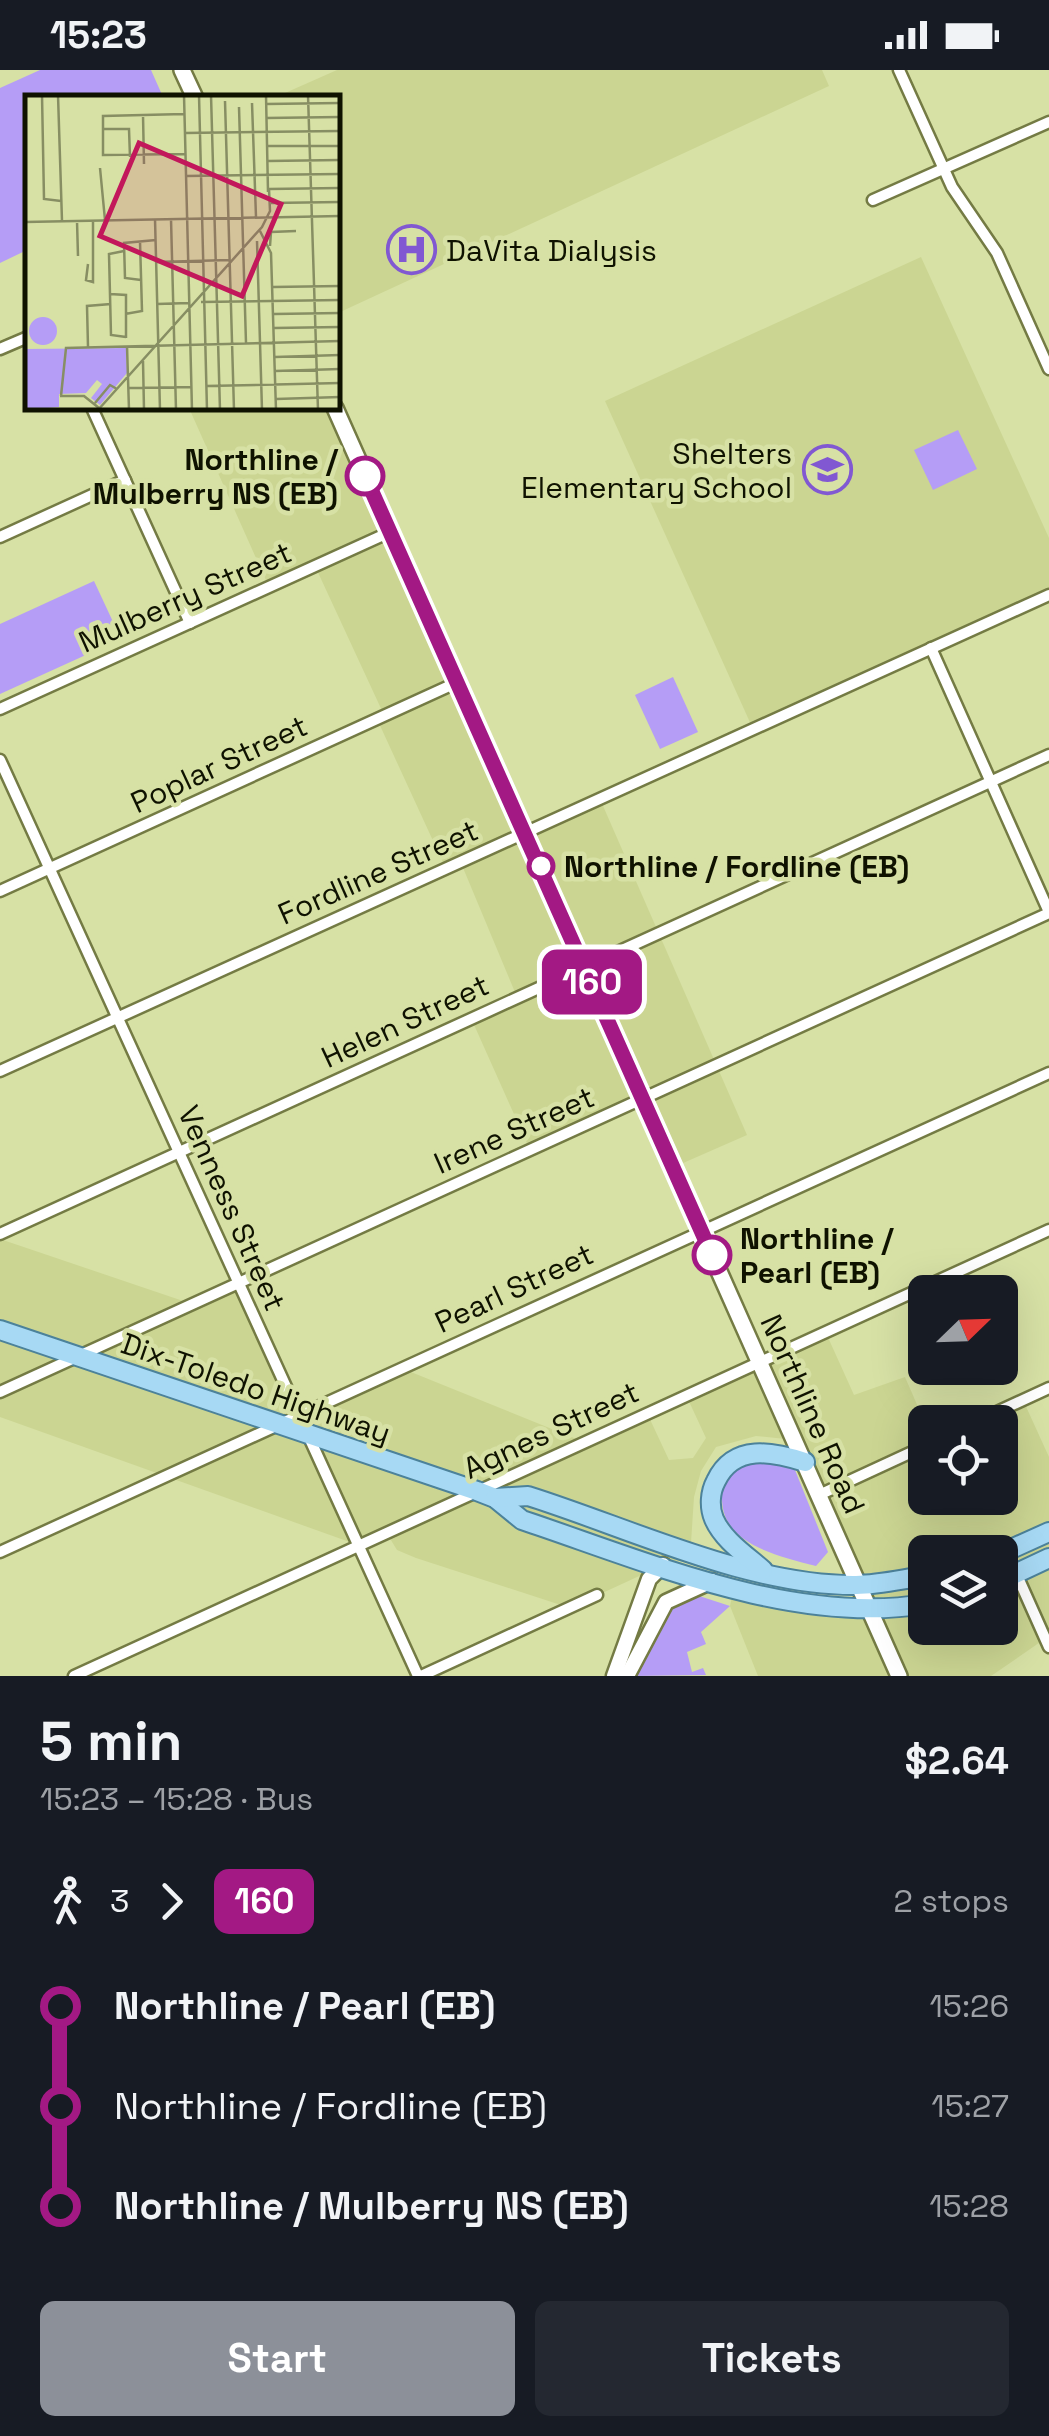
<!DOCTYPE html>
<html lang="en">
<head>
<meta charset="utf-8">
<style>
	:root { --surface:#171b24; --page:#242831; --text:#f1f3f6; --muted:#9ea1a6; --accent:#8c9099 }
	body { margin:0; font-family:"Space Grotesk",sans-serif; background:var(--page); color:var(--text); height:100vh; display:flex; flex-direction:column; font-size:38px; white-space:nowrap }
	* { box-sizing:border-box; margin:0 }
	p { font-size:32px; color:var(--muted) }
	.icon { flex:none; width:55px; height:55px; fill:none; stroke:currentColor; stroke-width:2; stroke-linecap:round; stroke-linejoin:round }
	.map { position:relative; height:1606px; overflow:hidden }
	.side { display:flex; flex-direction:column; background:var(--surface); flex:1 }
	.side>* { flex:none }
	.badge { padding:0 20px; border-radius:15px; font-size:35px; line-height:65px }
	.needle { width:65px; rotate:67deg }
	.tools { position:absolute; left:908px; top:1205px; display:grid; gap:20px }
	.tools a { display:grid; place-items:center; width:110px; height:110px; border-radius:15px; background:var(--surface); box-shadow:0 10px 40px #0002; font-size:50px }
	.map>.badge { position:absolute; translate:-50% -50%; box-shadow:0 0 0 5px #fff }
	.legs { display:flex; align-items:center; gap:15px; height:110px; padding:0 40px; font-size:32px }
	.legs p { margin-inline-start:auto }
	.head { display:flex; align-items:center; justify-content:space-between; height:170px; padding:0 40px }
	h1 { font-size:55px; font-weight:800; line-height:75px }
	.primary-button { display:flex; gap:20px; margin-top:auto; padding:20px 40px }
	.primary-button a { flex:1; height:115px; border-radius:15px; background:var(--accent); color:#fff; font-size:40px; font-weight:800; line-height:115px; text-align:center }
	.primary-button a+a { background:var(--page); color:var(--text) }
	ul { padding:0 40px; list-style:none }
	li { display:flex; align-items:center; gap:35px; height:100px; font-size:38px }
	li i { display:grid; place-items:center; width:15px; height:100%; margin:0 12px; background:currentColor }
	li i::after { content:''; width:25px; height:25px; margin:-12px; border:8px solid; border-radius:50%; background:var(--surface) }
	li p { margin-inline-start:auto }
	li:first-child i { background:linear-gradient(#0000 50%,currentColor 0) }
	li:last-child i { background:linear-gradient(currentColor 50%,#0000 0) }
	.status { display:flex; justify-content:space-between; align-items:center; height:70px; padding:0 50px; background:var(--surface); direction:ltr }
	.status svg { height:28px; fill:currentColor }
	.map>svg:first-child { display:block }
	.built { fill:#cbd592; fill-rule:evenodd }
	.green { fill:#b59df6 }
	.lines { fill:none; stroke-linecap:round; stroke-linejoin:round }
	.minor-casing { stroke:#747b44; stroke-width:15 }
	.tertiary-casing { stroke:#747b44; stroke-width:19 }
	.secondary-casing { stroke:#747b44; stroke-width:20 }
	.primary-casing { stroke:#4c829a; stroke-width:22 }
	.minor { stroke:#fff; stroke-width:10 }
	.tertiary { stroke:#fff; stroke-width:14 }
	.secondary { stroke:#fff; stroke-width:15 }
	.primary { stroke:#a7d9f4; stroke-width:18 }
	.line-1-casing { stroke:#fff; stroke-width:22 }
	.line-1 { stroke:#a31984; stroke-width:15 }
	.stop-1-dot { fill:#fff; stroke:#a31984; stroke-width:5 }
	.labels { text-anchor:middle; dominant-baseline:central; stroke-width:9; stroke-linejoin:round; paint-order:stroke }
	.poi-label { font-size:30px; fill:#0f1200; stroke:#d7e1a5; text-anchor:start }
	.stop-label { font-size:30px; font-weight:bold; fill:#0f1200; stroke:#d7e1a5; text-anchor:start }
	.street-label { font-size:30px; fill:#0f1200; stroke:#d7e1a5 }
	.inset-road { fill:none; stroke:#878e63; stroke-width:2.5 }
	.view { fill:#c2185b; fill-opacity:0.15; stroke:#c2185b; stroke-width:5 }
	.inset-edge { fill:none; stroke:#0f1200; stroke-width:5 }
</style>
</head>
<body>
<div class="status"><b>15:23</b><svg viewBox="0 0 49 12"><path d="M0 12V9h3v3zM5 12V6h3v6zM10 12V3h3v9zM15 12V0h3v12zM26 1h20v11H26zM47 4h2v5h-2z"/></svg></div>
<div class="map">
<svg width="1049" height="1606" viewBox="0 0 1049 1606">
	<rect width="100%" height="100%" fill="#d7e1a5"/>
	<g class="built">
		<path d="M337 0H822L829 16 338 243V28L276 27Z"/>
		<path d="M921 187 1049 468V525L753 659 605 331Z"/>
		<path d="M189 338H335L526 762 600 729 747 1065 674 1097 643 1029 530 1080 471 948 517 927 461 793 446 799 377 649 384 645 315 496 269 517Z"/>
		<path d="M0 1169 192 1234 239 1213 298 1346 401 1298 584 1372 647 1343 669 1390 693 1388 706 1368 686 1325 826 1263 854 1325 905 1307 925 1353V1428H1000V1352H975L1023 1330 1049 1387V1566L991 1606H758L730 1536 734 1517 868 1538 795 1370 756 1366 716 1377 701 1401 694 1427 690 1488 663 1495 570 1538 416 1488 397 1480 386 1462 358 1475 0 1347ZM925 1482H1000V1558H925Z"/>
	</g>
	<g class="green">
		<path d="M40 0H151L163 27 28 28 27 180 0 193V18Z"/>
		<path d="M958 360 977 399 933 420 914 380Z"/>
		<path d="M94 511 121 569 0 624V554Z"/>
		<path d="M673 607 698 662 660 679 635 625Z"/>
		<path d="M748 1388 784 1391 795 1400 828 1482 816 1496C763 1482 706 1469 726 1402Z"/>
		<path d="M693 1524 730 1536 701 1562 706 1574 687 1582 692 1602 703 1598 706 1605 635 1606 668 1540Z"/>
	</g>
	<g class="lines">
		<defs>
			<g id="minor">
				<path d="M899 0 952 117 997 183 1049 299"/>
				<path d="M873 130 1049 52"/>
				<path d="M0 279 28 267"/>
				<path d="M92 338 190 553"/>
				<path d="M0 467 125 410"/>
				<path d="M931 578 1049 842"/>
				<path d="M0 639 390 462"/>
				<path d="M0 690 418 1606"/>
				<path d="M0 821 458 612"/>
				<path d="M0 1001 1049 525"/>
				<path d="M0 1164 1049 685"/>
				<path d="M0 1322 1049 843"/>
				<path d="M975 1352 1049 1318"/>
				<path d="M819 1425 925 1376"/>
				<path d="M0 1482 1049 1003"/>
				<path d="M1016 1503 1049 1577"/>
				<path d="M74 1606 1049 1160"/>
				<path d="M421 1606 597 1525"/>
			</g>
			<g id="tertiary">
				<path d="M614 1606 649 1509 663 1495"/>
				<path d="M627 1606 666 1532 712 1511"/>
			</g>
			<g id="secondary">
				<path d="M182 0 195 28"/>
				<path d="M335 338 899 1606"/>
			</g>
			<g id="primary">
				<path d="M0 1260 477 1421 495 1428 522 1450C645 1491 794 1556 925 1534"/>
				<path d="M495 1428 528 1426C630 1458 748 1516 856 1515 879 1515 903 1509 925 1506"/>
				<path d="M1000 1484 1049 1462"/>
				<path d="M763 1500C746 1485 723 1470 714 1449 709 1437 710 1422 716 1411 734 1373 773 1382 805 1392"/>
				<path d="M1000 1511 1049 1488"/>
			</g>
		</defs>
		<use href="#minor" class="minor-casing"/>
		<use href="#tertiary" class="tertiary-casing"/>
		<use href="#secondary" class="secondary-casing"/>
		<use href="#primary" class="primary-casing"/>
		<use href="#minor" class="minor"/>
		<use href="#tertiary" class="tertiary"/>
		<use href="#secondary" class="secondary"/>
		<use href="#primary" class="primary"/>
	</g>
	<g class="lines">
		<defs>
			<path id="line-1" d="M365 406 712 1185"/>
		</defs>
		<use href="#line-1" class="line-1-casing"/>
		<use href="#line-1" class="line-1"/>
	</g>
	<defs>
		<symbol id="hospital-ring" viewBox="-11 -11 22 22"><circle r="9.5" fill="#d7e1a5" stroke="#8158d2" stroke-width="1.5"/><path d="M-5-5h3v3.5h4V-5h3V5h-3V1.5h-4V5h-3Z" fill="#8158d2"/></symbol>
		<symbol id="school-ring" viewBox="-11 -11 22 22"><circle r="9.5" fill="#d7e1a5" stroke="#8158d2" stroke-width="1.5"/><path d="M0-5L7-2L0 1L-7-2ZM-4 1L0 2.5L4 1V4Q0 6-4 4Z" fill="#8158d2"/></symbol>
	</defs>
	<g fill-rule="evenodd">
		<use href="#hospital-ring" x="384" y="152" width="55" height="55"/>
		<use href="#school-ring" x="800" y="372" width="55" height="55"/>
	</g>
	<g class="stop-1-dot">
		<circle cx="365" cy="406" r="18"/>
		<circle cx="541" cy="796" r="12"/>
		<circle cx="712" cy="1185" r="18"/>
	</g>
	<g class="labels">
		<g class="poi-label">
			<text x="446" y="180">DaVita Dialysis</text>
			<text x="792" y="383" text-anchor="end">Shelters<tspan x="792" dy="34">Elementary School</tspan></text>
		</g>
		<g class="stop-label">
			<text x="338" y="389" text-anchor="end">Northline /<tspan x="338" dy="34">Mulberry NS (EB)</tspan></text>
			<text x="564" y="796">Northline / Fordline (EB)</text>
			<text x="740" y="1168">Northline /<tspan x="740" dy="34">Pearl (EB)</tspan></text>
		</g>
		<g class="street-label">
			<text transform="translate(185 527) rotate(-24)">Mulberry Street</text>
			<text transform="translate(219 694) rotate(-25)">Poplar Street</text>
			<text transform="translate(378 802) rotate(-24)">Fordline Street</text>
			<text transform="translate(405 951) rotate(-25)">Helen Street</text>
			<text transform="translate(514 1060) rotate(-24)">Irene Street</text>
			<text transform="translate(232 1138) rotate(66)">Venness Street</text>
			<text transform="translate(514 1218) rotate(-25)">Pearl Street</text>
			<text transform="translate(256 1318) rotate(19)">Dix-Toledo Highway</text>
			<text transform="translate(813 1344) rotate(66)">Northline Road</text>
			<text transform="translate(551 1360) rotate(-25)">Agnes Street</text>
		</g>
	</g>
	<g transform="translate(25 25)">
		<rect width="315" height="315" fill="#d7e1a5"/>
		<path d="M4 236a14 14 0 1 1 28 0a14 14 0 1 1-28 0ZM101 253 102 278 75 310 66 303 77 289 72 285 61 298 34 299V312L0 315V254Z" fill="#b59df6"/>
		<path class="inset-road" d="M17 0 19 104 36 106M33 0 37 126M159 0 167 315M174 0 182 315M186 0 195 315M241 0 243 97M283 0 293 315M200 6 209 315M227 8 231 122M241 9 315 8M214 12 221 248M159 19 78 21V60L160 59M118 20 119 69M241 23 315 22M77 34H104L105 62M160 38 315 36M242 51H315M243 66 315 65M75 73 80 125M161 81 315 79M244 94 315 93M246 108 315 107M130 124 135 315M146 124 151 315M52 126 53 161M0 127 315 121M235 136 246 158 251 315M232 146 237 315M245 151 246 137 271 136M99 156 84 159 86 240 101 242M131 167 205 165M63 169 61 185 68 187V125M116 185 100 183 99 148 131 145M248 192 315 191M85 199 101 200V243M176 207 315 205M132 209 164 208M100 219 117 216 115 146M249 219 315 218M249 233 315 232M102 251 104 315M63 252 62 211 86 209M250 262 315 260M118 266 119 315M250 276 315 274M181 291 315 288M103 293 166 292M35 301H59L74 313M36 301 41 253 315 246M251 304 315 302M70 308 85 290 92 294M73 315 237 132 245 116 244 94"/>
		<path class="view" d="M114 48 256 109 217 201 75 141Z"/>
		<rect width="315" height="315" class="inset-edge"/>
	</g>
</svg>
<div class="tools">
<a><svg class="needle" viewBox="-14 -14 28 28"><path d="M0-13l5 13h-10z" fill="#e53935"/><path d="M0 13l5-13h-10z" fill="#9ea1a6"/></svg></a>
<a><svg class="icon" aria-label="locate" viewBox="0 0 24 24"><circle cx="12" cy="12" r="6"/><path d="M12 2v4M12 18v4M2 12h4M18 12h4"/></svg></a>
<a><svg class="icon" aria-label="layers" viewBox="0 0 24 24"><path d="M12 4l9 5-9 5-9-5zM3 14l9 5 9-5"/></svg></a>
</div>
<b class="badge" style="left:592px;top:912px;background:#a31984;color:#fff">160</b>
</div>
<section class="side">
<div class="head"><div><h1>5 min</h1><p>15:23 – 15:28 · Bus</p></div><b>$2.64</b></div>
<div class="legs"><svg class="icon" aria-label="walk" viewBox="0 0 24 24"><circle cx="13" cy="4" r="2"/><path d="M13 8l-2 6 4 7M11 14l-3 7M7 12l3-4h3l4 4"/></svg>3<svg class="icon" aria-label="forward" viewBox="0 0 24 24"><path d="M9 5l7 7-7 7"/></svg><b class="badge" style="background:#a31984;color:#fff">160</b><p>2 stops</p></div>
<ul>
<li><i style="color:#a31984"></i><b>Northline / Pearl (EB)</b><p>15:26</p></li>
<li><i style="color:#a31984"></i><span>Northline / Fordline (EB)</span><p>15:27</p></li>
<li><i style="color:#a31984"></i><b>Northline / Mulberry NS (EB)</b><p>15:28</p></li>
</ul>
<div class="primary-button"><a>Start</a><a>Tickets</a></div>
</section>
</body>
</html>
